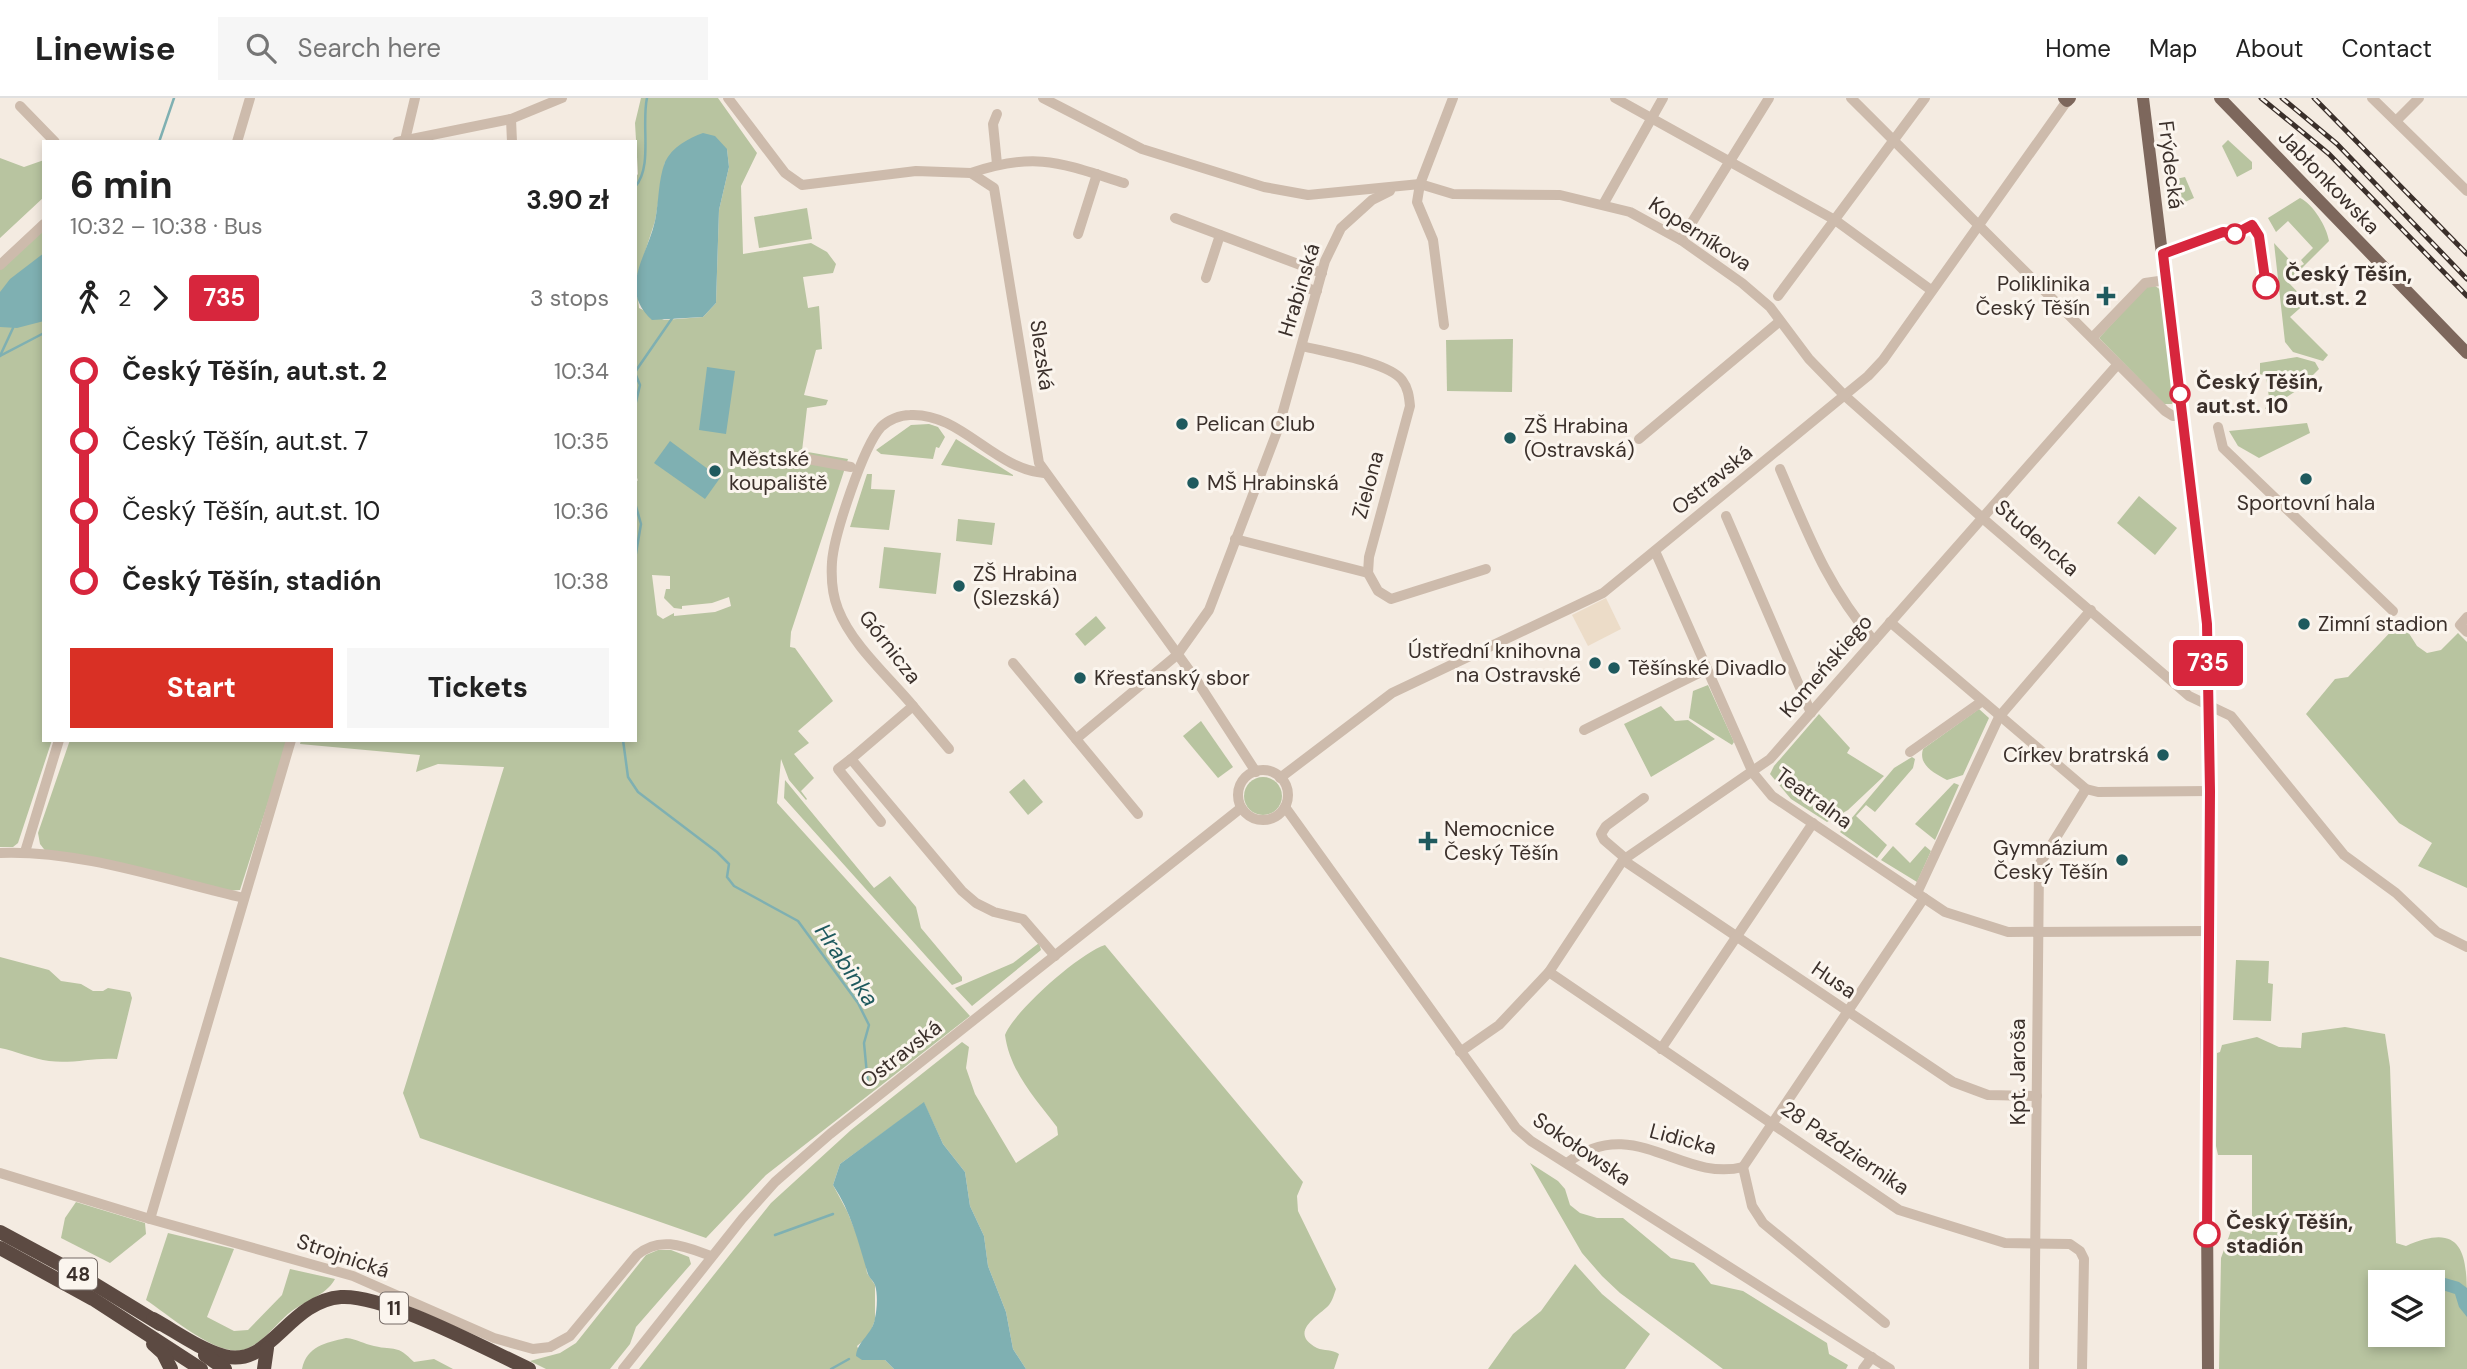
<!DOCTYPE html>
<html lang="en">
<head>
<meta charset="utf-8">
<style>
	:root { --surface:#fff; --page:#f6f6f6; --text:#222; --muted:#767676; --line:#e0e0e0; --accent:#d93025 }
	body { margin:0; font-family:"DM Sans",sans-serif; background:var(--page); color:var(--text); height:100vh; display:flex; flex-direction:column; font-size:26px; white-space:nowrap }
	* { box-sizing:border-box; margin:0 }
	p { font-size:23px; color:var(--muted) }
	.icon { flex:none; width:38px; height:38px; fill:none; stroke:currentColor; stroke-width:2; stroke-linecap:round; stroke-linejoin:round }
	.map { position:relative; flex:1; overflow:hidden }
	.details { position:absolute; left:42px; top:42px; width:595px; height:602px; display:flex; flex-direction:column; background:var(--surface); border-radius:0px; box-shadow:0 4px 10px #0003 }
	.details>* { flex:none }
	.badge { padding:0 14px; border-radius:5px; font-size:24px; line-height:46px }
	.fabs { position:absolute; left:2368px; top:1172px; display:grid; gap:14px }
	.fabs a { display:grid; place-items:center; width:77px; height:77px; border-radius:0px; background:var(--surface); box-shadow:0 4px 10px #0003; font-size:35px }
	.map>.badge { position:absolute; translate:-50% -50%; box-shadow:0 0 0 4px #fff }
	.legs { display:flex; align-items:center; gap:10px; height:77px; padding:0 28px; font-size:23px }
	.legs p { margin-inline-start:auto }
	.summary { display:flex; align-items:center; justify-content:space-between; height:119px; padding:0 28px }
	h1 { font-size:38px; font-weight:700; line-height:52px }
	.cta { display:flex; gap:14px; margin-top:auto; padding:14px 28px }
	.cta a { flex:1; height:80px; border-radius:0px; background:var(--accent); color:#fff; font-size:28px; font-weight:700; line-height:80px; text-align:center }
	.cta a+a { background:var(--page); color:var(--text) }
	ul { padding:0 28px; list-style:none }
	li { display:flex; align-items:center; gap:24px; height:70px; font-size:26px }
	li i { display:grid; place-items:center; width:10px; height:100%; margin:0 9px; background:currentColor }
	li i::after { content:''; width:18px; height:18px; margin:-9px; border:5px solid; border-radius:50%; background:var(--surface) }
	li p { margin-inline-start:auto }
	li:first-child i { background:linear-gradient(#0000 50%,currentColor 0) }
	li:last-child i { background:linear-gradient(currentColor 50%,#0000 0) }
	header { display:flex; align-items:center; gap:42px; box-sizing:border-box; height:98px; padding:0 35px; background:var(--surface); border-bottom:2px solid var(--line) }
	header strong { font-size:33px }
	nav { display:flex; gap:38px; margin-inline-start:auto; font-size:24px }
	.search { width:490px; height:63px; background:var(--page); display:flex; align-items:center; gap:18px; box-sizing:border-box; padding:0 24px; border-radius:0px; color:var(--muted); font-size:26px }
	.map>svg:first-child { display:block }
	.green { fill:#b8c4a0; fill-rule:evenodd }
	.plaza { fill:#ecdcc8 }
	.water { fill:#7fb0b2 }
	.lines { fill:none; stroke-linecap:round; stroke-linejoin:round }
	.stream { stroke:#7fb0b2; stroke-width:2.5 }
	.minor { stroke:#cdbbac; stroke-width:10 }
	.major { stroke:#7d675c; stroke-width:12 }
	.highway { stroke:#5c4a42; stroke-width:14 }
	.rail-casing { stroke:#3b302b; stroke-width:5 }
	.rail { stroke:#fbf5ee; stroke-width:2.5; stroke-dasharray:8; stroke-linecap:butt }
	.line-1-casing { stroke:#fff; stroke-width:16 }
	.line-1 { stroke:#d7263d; stroke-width:10 }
	.stop-1-dot { fill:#fff; stroke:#d7263d; stroke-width:3.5 }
	.poi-dot { fill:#1f5a5e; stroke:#fbf5ee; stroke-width:2.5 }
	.labels { text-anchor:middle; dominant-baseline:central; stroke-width:6; stroke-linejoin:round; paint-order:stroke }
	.shield { fill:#fbf5ee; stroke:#756b66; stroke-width:2 }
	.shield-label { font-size:19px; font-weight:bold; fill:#3b302b }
	.street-label { font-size:21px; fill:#3b302b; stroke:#fbf5ee }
	.stop-label { font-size:21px; font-weight:bold; fill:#3b302b; stroke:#fbf5ee; text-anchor:start }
	.poi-label { font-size:21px; fill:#3b302b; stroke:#fbf5ee; text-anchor:start }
	.water-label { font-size:23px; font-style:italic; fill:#1f5a5e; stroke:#fbf5ee }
</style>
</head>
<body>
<header>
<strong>Linewise</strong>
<div class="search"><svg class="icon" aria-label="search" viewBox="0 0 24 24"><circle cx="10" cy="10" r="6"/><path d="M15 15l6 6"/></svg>Search here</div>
<nav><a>Home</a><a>Map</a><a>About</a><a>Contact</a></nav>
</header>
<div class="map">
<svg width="2467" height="1271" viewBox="0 0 2467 1271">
	<rect width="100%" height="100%" fill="#f4ebe1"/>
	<g class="green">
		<path d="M641 0H718L757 55 741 88 743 156 811 145 827 154 836 166 833 175 803 179 808 210 819 208 822 251 816 252 804 297 828 302 826 307 807 310 802 353 848 361 791 534 790 549 795 550 833 603 798 633 809 645 794 656 814 680 801 693 807 701 806 702 789 682 781 661 777 705 970 918 766 1077 706 1140 420 1040 403 995 504 669 438 666 416 674 420 657 300 646 301 642H635V381L638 383 635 373V80L638 76 635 25ZM727 51 729 69 719 112 716 205 703 219 664 222 639 210 636 182 655 123 665 64ZM652 477 670 478V491H666L664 500 674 510 682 511V508L712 505 729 499 731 508 715 514 674 518V515L663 521 657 517Z"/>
		<path d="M2228 42 2252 64V71L2237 79 2222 48Z"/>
		<path d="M0 60 24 69 44 62V99L0 140Z"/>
		<path d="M2185 79 2194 100 2178 107 2176 81Z"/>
		<path d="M2300 100C2313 106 2327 129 2329 143L2288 184 2307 204 2290 219 2328 257 2323 263 2293 254 2285 244 2274 145 2297 170 2304 166 2301 162 2313 150 2288 123 2276 134 2268 120Z"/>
		<path d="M807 110 812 141 759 150 754 119Z"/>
		<path d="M44 131V642H52L18 745 13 749H0V171Z"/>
		<path d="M2154 187 2162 193 2176 300 2172 306H2164L2099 240 2147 188Z"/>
		<path d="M1513 241 1512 294 1447 293 1446 242Z"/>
		<path d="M2297 259 2315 264 2319 271 2299 291 2267 312 2265 310 2270 307 2266 278 2260 276V265Z"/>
		<path d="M2307 325 2310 335 2259 360 2238 348 2229 333Z"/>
		<path d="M929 326 938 329 945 339 939 350 936 349 933 361 881 356 876 352 911 327Z"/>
		<path d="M956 341 1013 377V378L941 367Z"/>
		<path d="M867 376H872L871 391 895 392 889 432 850 429Z"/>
		<path d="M2139 398 2177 430 2155 457 2117 425Z"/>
		<path d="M958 421 995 425 992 447 956 443Z"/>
		<path d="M884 449 941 455 936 496 879 490Z"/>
		<path d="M1096 518 1106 530 1085 548 1075 536Z"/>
		<path d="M2403 526 2417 548 2427 555 2441 552 2458 535 2467 544V790L2418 768 2432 745 2399 725 2306 616 2335 581 2348 579 2397 527Z"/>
		<path d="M1708 587 1734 644 1732 647 1689 620 1693 593Z"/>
		<path d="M1661 608 1675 623 1688 622 1715 641 1651 679 1624 626Z"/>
		<path d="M1979 611 1989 620 1963 677 1947 682C1934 675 1918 667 1923 651Z"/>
		<path d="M1819 616 1850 650 1847 655 1884 678 1848 712 1827 724 1791 701 1770 676 1774 668Z"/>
		<path d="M1201 623 1233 669 1218 680 1183 638Z"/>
		<path d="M70 642H288L240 792 225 793 47 755 40 746 38 735Z"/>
		<path d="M1912 659 1915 661 1913 670 1875 714 1866 707 1856 718 1887 747 1877 760 1840 734 1894 670Z"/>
		<circle cx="1263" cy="698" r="19"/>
		<path d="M1024 681 1043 704 1028 717 1009 694Z"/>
		<path d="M785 682 874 790 890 778 916 809 921 830 962 879V883L952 887 784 700Z"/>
		<path d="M1954 685 1959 687 1935 742 1915 726Z"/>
		<path d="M1893 748 1910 765 1925 748 1931 753 1917 784 1881 762Z"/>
		<path d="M1039 845 1041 852 972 908 955 890 1013 865Z"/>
		<path d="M1105 847 1303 1084 1297 1098 1298 1113 1336 1191C1334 1196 1333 1202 1329 1207 1319 1218 1287 1234 1317 1250 1324 1253 1332 1251 1339 1256L1334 1271H1026L1013 1251 1006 1214 988 1168 984 1138 970 1108 965 1074 943 1046 924 1005 840 1066 833 1087 847 1113 864 1154 867 1175 875 1187V1222L869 1238 857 1248 863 1262H885L894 1271H639L771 1105 851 1032 962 944 969 949 966 970 975 996 1016 1065 1058 1037 1057 1029C1036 1001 1010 974 1005 937 1015 912 1080 855 1105 847Z"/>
		<path d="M0 859 49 872 61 883 81 886 93 893H103L108 890 130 894 132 900 117 961C94 959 73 966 49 963 33 961 16 953 0 950Z"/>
		<path d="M2236 862 2269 863 2268 885 2273 886 2271 923 2233 922Z"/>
		<path d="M2345 929 2385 936 2390 969 2396 1145 2406 1148C2465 1122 2467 1158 2467 1205 2467 1227 2467 1249 2467 1271H2219L2221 1160 2232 1130 2252 1136V1057H2218L2216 1048 2217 955 2220 954 2222 947 2257 939 2279 949 2301 950 2302 935ZM2380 1185H2432V1237H2380Z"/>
		<path d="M1530 1065 1558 1083 1565 1091 1570 1107 1580 1115 1597 1120H1623L1671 1160 1694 1165 1711 1186 1743 1193 1827 1245 1829 1256 1848 1267 1846 1271H1723L1620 1195 1602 1178 1582 1155Z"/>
		<path d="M76 1104 145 1125 146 1136 110 1165 61 1140 65 1120Z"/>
		<path d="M168 1135 234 1151 207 1219 234 1233 248 1232 282 1197 290 1171 335 1181C325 1199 303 1203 288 1216 274 1228 264 1244 246 1251 220 1262 169 1217 146 1202Z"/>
		<path d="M658 1152H671L689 1159 691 1166 636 1229 630 1246 610 1271H546L530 1263 560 1255 576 1245 646 1157Z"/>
		<path d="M1575 1166 1602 1196 1650 1236 1625 1271H1488L1513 1236 1541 1213Z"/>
		<path d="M346 1240C358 1241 363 1246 374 1248 396 1253 396 1246 414 1264L434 1261 453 1271H302C307 1248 325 1245 346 1240Z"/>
	</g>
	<path class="plaza" d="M1606 500 1621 531 1588 548 1572 517Z"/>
	<g class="water">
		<path d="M703 35 715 38 727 51 729 69 719 112 716 205 703 219 652 222C618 191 647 159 655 123 659 104 658 82 665 64 672 49 689 40 703 35Z"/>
		<path d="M44 155V223L17 230 0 229V194L10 181Z"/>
		<path d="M707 269 735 273 726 336 699 332Z"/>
		<path d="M670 343 720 380 705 401 654 365Z"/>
		<path d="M924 1004 943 1046 965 1074 970 1108 984 1138 988 1168 1006 1214 1013 1251 1026 1271H894L885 1262H862L856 1258C857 1243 873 1236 875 1220 877 1212 878 1196 875 1187 873 1182 868 1179 867 1173 858 1143 851 1114 833 1087L840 1066Z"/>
		<path d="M2421 1173 2459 1184 2467 1190V1219L2459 1209 2455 1196 2433 1189 2432 1185H2422L2418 1177Z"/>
	</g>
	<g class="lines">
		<g class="stream">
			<path d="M159 44 174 0"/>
			<path d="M635 89C653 69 641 27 647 0"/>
			<path d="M0 258 13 230"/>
			<path d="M0 258 44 235"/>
			<path d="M635 274 673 219"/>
			<path d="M635 275 640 287 635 308"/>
			<path d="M635 405 641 426 635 461"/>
			<path d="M623 642 628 679 638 694 717 754 729 766 727 779 734 788 798 823 858 905 869 927 864 945 868 987"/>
			<path d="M775 1137 833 1116"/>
			<path d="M831 1271 849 1261"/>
		</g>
		<g class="minor">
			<path d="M728 0 785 75 802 87 916 73 971 75 994 90 1039 365 1197 583 1256 674"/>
			<path d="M1043 0 1142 51 1264 89 1308 97 1420 86 1453 96 1560 97 1630 114 1681 142 1742 185 1770 209 1809 261 1844 297 1987 424 2189 598 2231 618 2344 757 2396 795 2437 834 2467 849"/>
			<path d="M1615 0 1835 122 1931 192"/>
			<path d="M1851 0 2165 313 2173 318 2183 317"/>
			<path d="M2372 0 2467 93"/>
			<path d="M20 8 55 44"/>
			<path d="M997 16 993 26 997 66"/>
			<path d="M511 21 512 44"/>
			<path d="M2397 22 2419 0"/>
			<path d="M405 42 415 0"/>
			<path d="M237 44 250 0"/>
			<path d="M397 44 511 21 562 0"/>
			<path d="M971 75C1036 53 1061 65 1124 85"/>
			<path d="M1604 105 1663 0"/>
			<path d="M1175 120 1322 175"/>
			<path d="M1078 136 1097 76"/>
			<path d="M1681 142 1769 0"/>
			<path d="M0 167 44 126"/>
			<path d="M1206 180 1220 137"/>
			<path d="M1303 189 1317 193"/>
			<path d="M1778 198 1925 0"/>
			<path d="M1444 227 1433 142 1417 104 1420 86 1453 0"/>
			<path d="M2093 239 2145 185 2166 182"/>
			<path d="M1302 248C1325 254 1388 264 1402 282 1408 290 1409 298 1410 308L1369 459 1368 475"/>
			<path d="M2218 329 2223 350 2393 513"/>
			<path d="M1639 341 1780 223"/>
			<path d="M791 358 851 369"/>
			<path d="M1780 371C1808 436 1827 488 1874 543"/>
			<path d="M1044 375C994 371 960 314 910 317 900 317 888 322 881 329 863 349 834 437 832 464 831 480 832 496 838 511 852 547 888 578 913 608L851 661 962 793 976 805 994 814 1023 821 1055 858"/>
			<path d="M1726 418 1811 615"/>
			<path d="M1235 441 1368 475"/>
			<path d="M1655 453 1753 675 1772 698 1945 814 2008 834 2208 833"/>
			<path d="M1368 475 1378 493 1391 501 1486 471"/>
			<path d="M2467 519 2460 527 2467 534"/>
			<path d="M1890 524 2086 691 2098 694 2210 693"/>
			<path d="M1013 565 1138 716"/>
			<path d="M913 608 949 651"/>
			<path d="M1584 632 1707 571"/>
			<path d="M1076 641 1177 557 1209 512 1278 331 1325 163 1341 130 1372 102 1390 93"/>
			<path d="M1910 654 1981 604"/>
			<path d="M851 661 838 671 881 724"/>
			<circle cx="1263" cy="697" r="25"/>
			<path d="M1280 680 1392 595 1603 495 1868 278 1883 262 2067 3"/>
			<path d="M1285 709 1516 1030 1531 1043 1890 1271"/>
			<path d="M25 754 59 642"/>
			<path d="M0 755C81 752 165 782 244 800"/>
			<path d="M1625 760 1604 742 1601 736 1606 728 1644 700"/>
			<path d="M1623 762 1953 984 1988 997 2037 998"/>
			<path d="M1917 795 1999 619 2091 512"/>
			<path d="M1549 874 1899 1112 2005 1145 2070 1146 2080 1153 2084 1161 2082 1271"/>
			<path d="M1661 951 1813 725"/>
			<path d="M1460 954 1499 927 1549 874 1623 762 1770 661 2118 266"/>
			<path d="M1567 1065C1634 1014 1681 1085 1743 1069"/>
			<path d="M1743 1069 1924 800"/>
			<path d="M1743 1069 1752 1108 1763 1125 1885 1225"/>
			<path d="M0 1075 150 1121 353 1178 494 1240 533 1251 550 1249 570 1238 637 1157C660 1137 686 1149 711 1158"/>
			<path d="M150 1121 291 642"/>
			<path d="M623 1271 742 1121 775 1084 830 1036 1241 710"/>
			<path d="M1863 1271 1872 1259"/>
			<path d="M2034 1271 2039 767 2086 691"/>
		</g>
		<g class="major">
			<path d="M2064 0 2067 3 2070 0"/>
			<path d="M2143 0 2207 525 2210 693 2206 951 2208 1271"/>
			<path d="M2220 0 2467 255"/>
		</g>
		<g class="highway">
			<path d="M0 1134 78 1176 160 1226"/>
			<path d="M0 1150 93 1201 201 1271"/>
			<path d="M153 1221C175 1233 199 1251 224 1258 270 1271 288 1203 341 1199 384 1196 486 1251 529 1271"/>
			<path d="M153 1246 163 1255 171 1271"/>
			<path d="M205 1257 225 1271"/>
			<path d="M264 1271 267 1250"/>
		</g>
		<defs>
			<g id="rail">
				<path d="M2261 0 2329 56 2467 198"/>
				<path d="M2282 0 2337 46 2467 181"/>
				<path d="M2314 0 2467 156"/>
			</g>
		</defs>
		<use href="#rail" class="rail-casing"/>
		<use href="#rail" class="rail"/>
	</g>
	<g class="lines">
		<defs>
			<path id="line-1" d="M2207 1136 2210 693 2207 526 2163 156 2223 134 2235 136 2252 127 2259 138 2266 188"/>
		</defs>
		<use href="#line-1" class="line-1-casing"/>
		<use href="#line-1" class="line-1"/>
	</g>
	<g class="stop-1-dot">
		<circle cx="2235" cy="136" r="9"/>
		<circle cx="2266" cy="188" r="12"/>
		<circle cx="2180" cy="296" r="9"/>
		<circle cx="2207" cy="1136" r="12"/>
	</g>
	<g class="poi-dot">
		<path d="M2102.5 187.5h7v7h7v7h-7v7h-7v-7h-7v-7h7z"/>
		<circle cx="1182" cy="326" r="7"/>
		<circle cx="1510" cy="340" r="7"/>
		<circle cx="715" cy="373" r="7"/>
		<circle cx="2306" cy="381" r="7"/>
		<circle cx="1193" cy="385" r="7"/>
		<circle cx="959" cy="488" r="7"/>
		<circle cx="2304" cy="526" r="7"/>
		<circle cx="1595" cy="565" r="7"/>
		<circle cx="1614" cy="570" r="7"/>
		<circle cx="1080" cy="580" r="7"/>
		<circle cx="2163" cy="657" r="7"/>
		<path d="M1424.5 732.5h7v7h7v7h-7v7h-7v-7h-7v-7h7z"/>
		<circle cx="2122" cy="762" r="7"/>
	</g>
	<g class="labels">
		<g class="shield">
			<rect x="59" y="1160.5" width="38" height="31" rx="5"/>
			<rect x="380" y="1194.5" width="28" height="31" rx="5"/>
		</g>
		<g class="shield-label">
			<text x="78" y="1176">48</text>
			<text x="394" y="1210">11</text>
		</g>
		<g class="street-label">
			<text transform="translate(2171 67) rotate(83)">Frýdecká</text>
			<text transform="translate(2329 84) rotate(46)">Jabłonkowska</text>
			<text transform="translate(1700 136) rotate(33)">Koperníkova</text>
			<text transform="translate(1299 192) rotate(-73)">Hrabinská</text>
			<text transform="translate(1042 257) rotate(82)">Slezská</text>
			<text transform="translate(1712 382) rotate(-39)">Ostravská</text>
			<text transform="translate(1368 387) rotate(-75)">Zielona</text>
			<text transform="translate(2037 440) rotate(41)">Studencka</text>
			<text transform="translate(890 549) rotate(52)">Górnicza</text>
			<text transform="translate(1826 568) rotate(-49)">Komeńskiego</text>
			<text transform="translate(1814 700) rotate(36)">Teatralna</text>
			<text transform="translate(1834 882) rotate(34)">Husa</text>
			<text transform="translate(901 956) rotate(-38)">Ostravská</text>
			<text transform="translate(2018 974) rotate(-90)">Kpt. Jaroša</text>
			<text transform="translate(1683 1041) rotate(15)">Lidicka</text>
			<text transform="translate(1845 1050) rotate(34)">28 Października</text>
			<text transform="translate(1582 1051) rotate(34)">Sokołowska</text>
			<text transform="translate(343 1158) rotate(19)">Strojnická</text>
		</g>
		<g class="stop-label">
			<text x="2285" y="176">Český Těšín,<tspan x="2285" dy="24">aut.st. 2</tspan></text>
			<text x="2196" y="284">Český Těšín,<tspan x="2196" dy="24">aut.st. 10</tspan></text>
			<text x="2226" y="1124">Český Těšín,<tspan x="2226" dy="24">stadión</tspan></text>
		</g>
		<g class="poi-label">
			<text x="2090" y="186" text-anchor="end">Poliklinika<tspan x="2090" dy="24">Český Těšín</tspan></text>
			<text x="1196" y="326">Pelican Club</text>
			<text x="1524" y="328">ZŠ Hrabina<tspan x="1524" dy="24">(Ostravská)</tspan></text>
			<text x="729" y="361">Městské<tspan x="729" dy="24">koupaliště</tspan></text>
			<text x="1207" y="385">MŠ Hrabinská</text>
			<text x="2306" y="405" text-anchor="middle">Sportovní hala</text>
			<text x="973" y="476">ZŠ Hrabina<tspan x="973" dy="24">(Slezská)</tspan></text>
			<text x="2318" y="526">Zimní stadion</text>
			<text x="1581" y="553" text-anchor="end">Ústřední knihovna<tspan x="1581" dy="24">na Ostravské</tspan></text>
			<text x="1628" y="570">Těšínské Divadlo</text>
			<text x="1094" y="580">Křesťanský sbor</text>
			<text x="2149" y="657" text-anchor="end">Církev bratrská</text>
			<text x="1444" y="731">Nemocnice<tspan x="1444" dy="24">Český Těšín</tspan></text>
			<text x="2108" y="750" text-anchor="end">Gymnázium<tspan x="2108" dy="24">Český Těšín</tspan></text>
		</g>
		<g class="water-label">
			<text transform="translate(847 867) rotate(56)">Hrabinka</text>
		</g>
	</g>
</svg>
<div class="fabs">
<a><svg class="icon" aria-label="layers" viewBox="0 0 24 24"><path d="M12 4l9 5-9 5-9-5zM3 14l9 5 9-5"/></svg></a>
</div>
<b class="badge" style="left:2208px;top:565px;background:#d7263d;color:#fff">735</b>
<section class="details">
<div class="summary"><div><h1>6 min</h1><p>10:32 – 10:38 · Bus</p></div><b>3.90 zł</b></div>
<div class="legs"><svg class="icon" aria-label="walk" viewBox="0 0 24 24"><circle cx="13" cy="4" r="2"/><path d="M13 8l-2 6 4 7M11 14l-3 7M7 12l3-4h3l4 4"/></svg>2<svg class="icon" aria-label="forward" viewBox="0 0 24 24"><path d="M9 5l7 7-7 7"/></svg><b class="badge" style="background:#d7263d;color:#fff">735</b><p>3 stops</p></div>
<ul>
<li><i style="color:#d7263d"></i><b>Český Těšín, aut.st. 2</b><p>10:34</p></li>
<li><i style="color:#d7263d"></i><span>Český Těšín, aut.st. 7</span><p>10:35</p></li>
<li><i style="color:#d7263d"></i><span>Český Těšín, aut.st. 10</span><p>10:36</p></li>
<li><i style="color:#d7263d"></i><b>Český Těšín, stadión</b><p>10:38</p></li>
</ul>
<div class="cta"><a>Start</a><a>Tickets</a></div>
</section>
</div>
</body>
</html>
